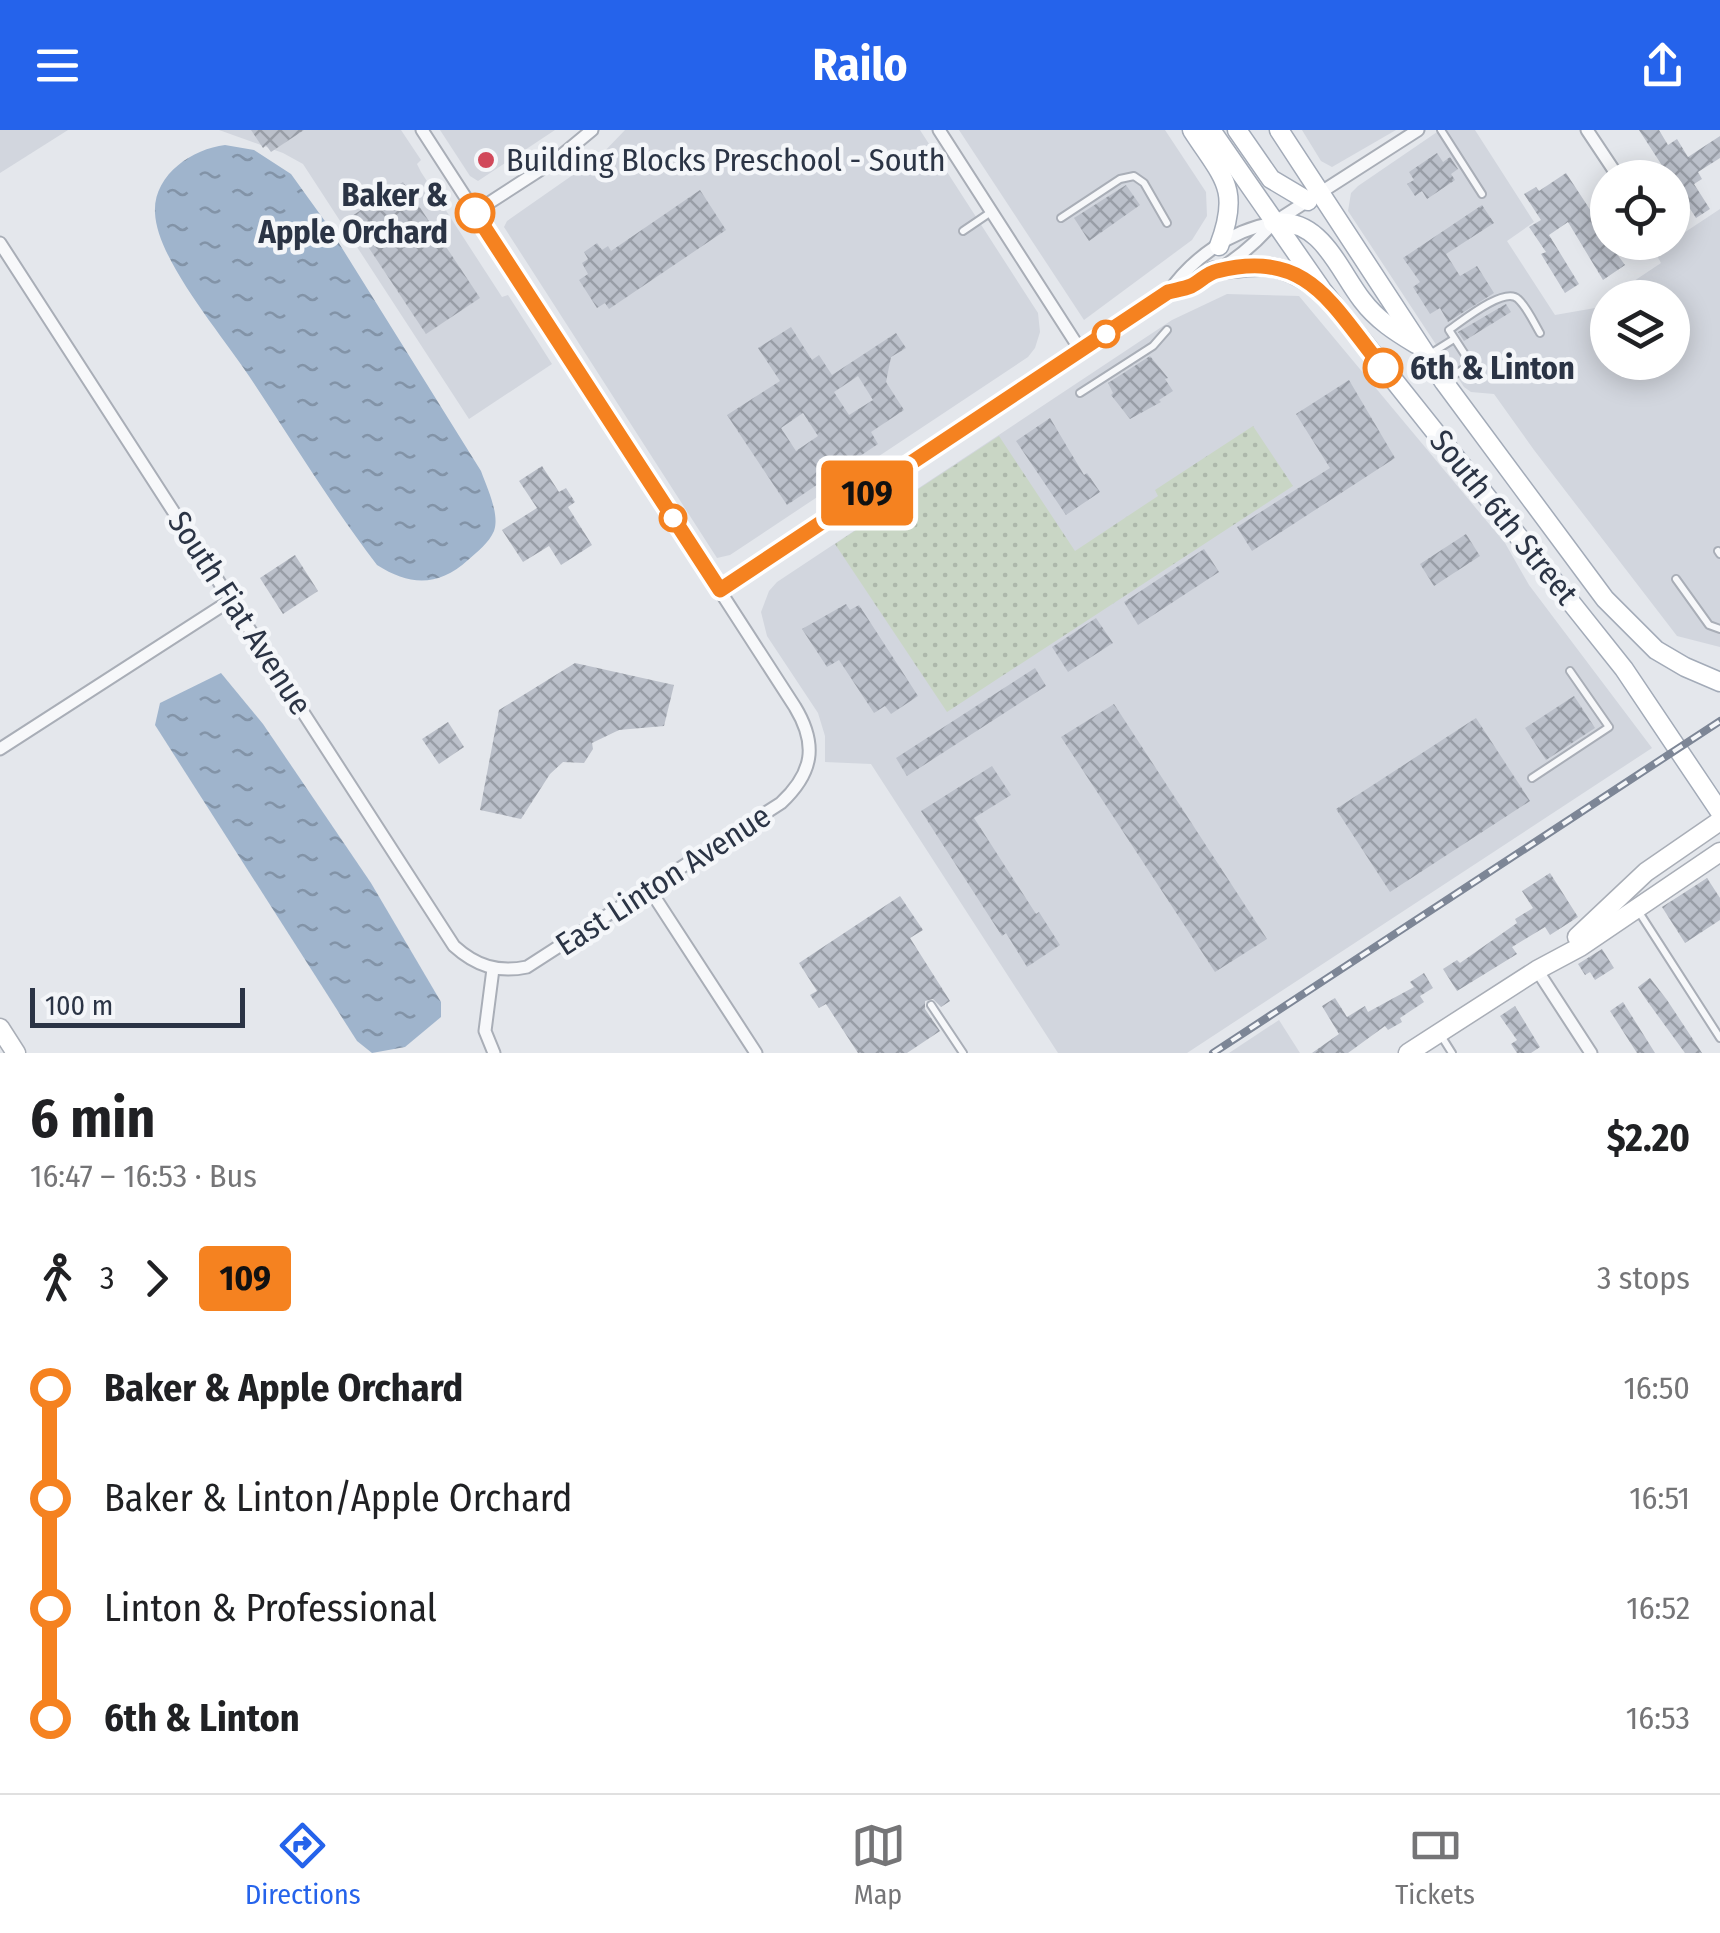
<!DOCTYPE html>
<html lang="en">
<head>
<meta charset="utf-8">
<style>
	:root { --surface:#fff; --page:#f6f6f6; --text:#202124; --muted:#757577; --line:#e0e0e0; --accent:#2563eb }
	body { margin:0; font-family:"Fira Sans Condensed",sans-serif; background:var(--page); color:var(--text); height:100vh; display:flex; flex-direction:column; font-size:38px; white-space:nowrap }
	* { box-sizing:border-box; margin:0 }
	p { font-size:32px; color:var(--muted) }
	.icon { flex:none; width:55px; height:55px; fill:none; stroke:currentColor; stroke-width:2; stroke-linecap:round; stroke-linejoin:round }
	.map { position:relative; height:923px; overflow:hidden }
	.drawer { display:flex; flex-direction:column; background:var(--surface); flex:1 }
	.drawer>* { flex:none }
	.badge { padding:0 20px; border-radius:8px; font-size:35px; line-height:65px }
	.tools { position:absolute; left:1590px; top:30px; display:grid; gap:20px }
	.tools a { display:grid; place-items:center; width:100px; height:100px; border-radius:50%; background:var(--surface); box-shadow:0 5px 25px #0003; font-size:50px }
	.scale { position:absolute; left:30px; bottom:25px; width:215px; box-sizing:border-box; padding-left:10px; border:5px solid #2b3445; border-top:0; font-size:28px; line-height:35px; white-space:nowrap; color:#2b3445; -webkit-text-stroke:8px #f4f6f9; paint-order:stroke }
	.map>.badge { position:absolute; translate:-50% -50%; box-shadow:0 0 0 5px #fff }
	.legs { display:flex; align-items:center; gap:15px; height:110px; padding:0 30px; font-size:32px }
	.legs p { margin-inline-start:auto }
	.overview { display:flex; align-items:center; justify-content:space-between; height:170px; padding:0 30px }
	h1 { font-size:55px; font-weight:700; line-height:75px }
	ul { padding:0 30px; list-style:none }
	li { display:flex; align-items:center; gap:35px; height:110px; font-size:38px }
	li i { display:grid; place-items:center; width:15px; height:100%; margin:0 12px; background:currentColor }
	li i::after { content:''; width:25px; height:25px; margin:-12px; border:8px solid; border-radius:50%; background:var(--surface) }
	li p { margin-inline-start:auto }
	li:first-child i { background:linear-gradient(#0000 50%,currentColor 0) }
	li:last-child i { background:linear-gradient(currentColor 50%,#0000 0) }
	header { display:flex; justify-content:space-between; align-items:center; height:130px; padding:0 30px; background:var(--accent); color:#fff; font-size:45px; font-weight:700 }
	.menu { display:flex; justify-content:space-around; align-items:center; height:140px; border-top:2px solid var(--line); background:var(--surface); font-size:28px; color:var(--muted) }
	.menu a { display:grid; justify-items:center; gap:5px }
	.menu .current { color:var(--accent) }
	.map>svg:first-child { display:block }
	.built { fill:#d2d6de }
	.grass { fill:url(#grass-dots) }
	.water { fill:url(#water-ripples) }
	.building { fill:url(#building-cross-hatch); fill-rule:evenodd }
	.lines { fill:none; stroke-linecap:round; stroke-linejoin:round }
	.lane-casing { stroke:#a9aeb7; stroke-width:10 }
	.street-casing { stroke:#a9aeb7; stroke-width:15 }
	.secondary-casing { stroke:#a9aeb7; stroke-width:21 }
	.primary-casing { stroke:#a3abb8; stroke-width:21 }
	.lane { stroke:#f7f8fa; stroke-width:6 }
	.street { stroke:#f7f8fa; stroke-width:11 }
	.secondary { stroke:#fff; stroke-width:18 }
	.primary { stroke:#fff; stroke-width:18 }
	.rail-casing { stroke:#7d8696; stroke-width:8 }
	.rail { stroke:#f4f6f9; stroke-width:4; stroke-dasharray:11; stroke-linecap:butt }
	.line-1-casing { stroke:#fff; stroke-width:22 }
	.line-1 { stroke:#f58220; stroke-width:15 }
	.poi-dot { fill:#d1495b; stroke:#f4f6f9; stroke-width:4 }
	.stop-1-dot { fill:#fff; stroke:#f58220; stroke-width:5 }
	.labels { text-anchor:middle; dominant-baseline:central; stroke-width:9; stroke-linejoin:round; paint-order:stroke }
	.poi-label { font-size:32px; fill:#2b3445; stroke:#f4f6f9; text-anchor:start }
	.stop-label { font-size:32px; font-weight:bold; fill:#2b3445; stroke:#f4f6f9; text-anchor:end }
	.street-label { font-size:32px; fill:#2b3445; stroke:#f4f6f9 }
</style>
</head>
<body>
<header><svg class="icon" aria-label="menu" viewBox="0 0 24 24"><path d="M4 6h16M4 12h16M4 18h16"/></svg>Railo<svg class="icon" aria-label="share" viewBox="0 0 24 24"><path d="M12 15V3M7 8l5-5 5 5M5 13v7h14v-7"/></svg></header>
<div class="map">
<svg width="1720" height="923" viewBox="0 0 1720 923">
	<defs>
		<pattern id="grass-dots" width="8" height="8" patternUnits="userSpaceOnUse" patternTransform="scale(2.5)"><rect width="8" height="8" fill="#c9d6c5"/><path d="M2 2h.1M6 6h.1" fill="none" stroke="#adb8ab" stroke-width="1.8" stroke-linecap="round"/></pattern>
		<pattern id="water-ripples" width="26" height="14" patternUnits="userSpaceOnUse" patternTransform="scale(2.5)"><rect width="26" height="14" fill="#9fb4cc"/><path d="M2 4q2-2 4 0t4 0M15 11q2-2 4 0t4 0" fill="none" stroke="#8293a7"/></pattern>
		<pattern id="building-cross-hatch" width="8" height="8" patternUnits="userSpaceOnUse" patternTransform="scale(2.5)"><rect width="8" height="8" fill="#bbc0ca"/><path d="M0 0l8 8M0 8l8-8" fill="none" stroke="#989da6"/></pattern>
	</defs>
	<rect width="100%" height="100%" fill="#e4e7ec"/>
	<g class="built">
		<path d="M0 0H68L0 43Z"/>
		<path d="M219 0H401L421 30 417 34 421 42 502 167 508 165 552 234 469 289 303 34 283 23Z"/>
		<path d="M440 0H555L478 51 470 46Z"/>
		<path d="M625 0H920L1038 183 1040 202 1035 218 1028 227 730 425 717 428 504 97 507 91 600 26Z"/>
		<path d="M959 0H1165L1206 62 1207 86 1192 110 1084 190Z"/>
		<path d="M1302 0H1396L1332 37 1321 31Z"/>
		<path d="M1440 0H1475L1534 92 1507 111 1555 185 1595 178 1607 169 1608 232H1672V168L1610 167 1661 133 1655 122 1720 79V517L1677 506 1534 320 1494 264 1471 262 1464 257 1348 81 1351 63 1358 56Z"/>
		<path d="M1227 164 1299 166 1505 413 1529 455 1652 618 1187 923H1058L871 634 825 632V606L818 583 767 506 761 482 769 461 777 452 1172 190Z"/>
		<path d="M1279 890 1300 923H1229Z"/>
	</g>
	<path class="grass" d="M1253 296 1293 356 947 582 835 414 999 306 1075 421 1158 366 1155 360Z"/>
	<g class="water">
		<path d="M225 15 254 20 291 44 327 94 481 341C487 358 500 384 494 401 489 413 477 422 468 430 438 457 410 456 377 435 331 375 291 309 249 246 223 206 157 130 155 83 153 45 192 19 225 15Z"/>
		<path d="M221 543 263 594 371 753 441 872V887L405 917 372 923 357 911 155 595 160 573Z"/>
	</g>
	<g class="building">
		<path d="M251 0H304L271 22 266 15 263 18Z"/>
		<path d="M1639 0H1659L1668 15 1677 9 1688 27 1720 6V28L1698 42 1702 49 1694 54 1710 79 1696 88Z"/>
		<path d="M1437 23 1443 32 1450 27 1458 39 1451 44 1455 50 1427 69 1422 61 1415 66 1407 54 1414 50 1409 42Z"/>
		<path d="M1566 43 1608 107V112L1625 135 1603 150 1568 92 1549 105 1579 154 1565 163 1541 124 1546 122 1529 97 1541 90 1524 64 1536 57 1539 61Z"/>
		<path d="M403 52 480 168 426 204 349 88Z"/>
		<path d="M1126 55 1140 75 1089 111 1074 88Z"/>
		<path d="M700 60 726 100 609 179 605 173 597 178 579 150 588 144 582 133 588 129 584 122 597 113 602 120 608 116 611 121Z"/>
		<path d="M1482 75 1494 93 1446 124 1460 146 1477 136 1494 163 1448 192 1440 178 1430 184 1413 157 1420 152 1403 128Z"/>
		<path d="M1506 174 1511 182 1464 211 1458 202Z"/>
		<path d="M791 197 812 230 819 225 832 245 896 203 906 218 891 227 886 252 904 280 871 302 878 314 787 375 727 285 780 251 758 218ZM858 246 873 270 849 285 834 262ZM803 283 818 306 796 321 781 298Z"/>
		<path d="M1150 226 1168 248 1165 249 1173 261 1159 270 1161 272 1130 289 1111 265 1113 263 1108 253Z"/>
		<path d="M1349 250 1395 328 1252 421 1237 397 1330 338 1296 284Z"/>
		<path d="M1050 288 1084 345 1087 343 1100 362 1066 385 1016 311Z"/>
		<path d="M542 336 559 362 566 358 575 372 568 377 592 415 561 435 549 416 523 432 502 400 537 378 519 351Z"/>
		<path d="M1466 404 1480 426 1434 456 1420 434Z"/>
		<path d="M1204 419 1219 442 1138 495 1124 472Z"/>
		<path d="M295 425 318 461 283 484 260 448Z"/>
		<path d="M846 474 850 480 859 475 918 566 891 584 885 576 874 583 839 530 827 537 802 499Z"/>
		<path d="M1096 488 1113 513 1068 542 1052 517Z"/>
		<path d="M575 533 674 555 664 596 619 600 592 613 593 619 584 633 563 632 550 644 521 689 480 680 499 580Z"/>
		<path d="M1035 538 1046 556 907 646 896 628Z"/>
		<path d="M1574 566 1595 598 1546 630 1525 598Z"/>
		<path d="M1114 574 1267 809 1215 842 1061 607Z"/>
		<path d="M1476 588 1530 671 1390 762 1336 679Z"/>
		<path d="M448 592 464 617 439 634 422 609Z"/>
		<path d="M992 636 1011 665 974 688 1036 784 1039 782 1060 815 1027 837 1006 803 1002 806 921 681Z"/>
		<path d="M1550 743 1578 787 1550 805 1545 797 1512 817 1517 824 1457 861 1443 839 1457 830 1460 833 1517 793 1515 789 1533 778 1522 761Z"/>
		<path d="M1707 748 1720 768V790L1685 813 1662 777Z"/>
		<path d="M900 766 923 800 910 808 950 871 941 877 933 869 925 871V879L940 901 907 923H858L826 874 819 878 810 865 817 861 799 833Z"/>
		<path d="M1602 819 1614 838 1595 850 1590 842 1585 845 1578 834Z"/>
		<path d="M1424 843 1433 858 1420 866 1424 872 1400 888 1402 892 1388 900 1385 896 1348 923H1312L1339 904 1322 876 1335 868 1347 887 1365 876 1368 882 1414 857 1410 852Z"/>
		<path d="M1650 848 1667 870 1702 923H1685L1645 868 1638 857Z"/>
		<path d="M1623 872 1655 923H1637L1610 881Z"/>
		<path d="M1515 876 1540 917 1531 923H1517L1511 914 1517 910 1500 886Z"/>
	</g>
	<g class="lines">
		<defs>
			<g id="lane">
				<path d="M1441 0 1482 64"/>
				<path d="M1061 88 1120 49 1134 46 1144 53 1167 93"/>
				<path d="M963 101 991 82"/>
				<path d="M1430 224 1454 209"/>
				<path d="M1477 243 1449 200C1462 191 1505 156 1518 169 1527 177 1534 193 1540 203"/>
				<path d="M1445 251 1471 234"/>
				<path d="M1080 263 1153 216 1167 200"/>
				<path d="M1718 421 1720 424"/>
				<path d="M1676 449 1709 495 1720 499"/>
				<path d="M1532 648 1609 597 1570 541"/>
				<path d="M1637 779 1720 908"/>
				<path d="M931 875 963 923"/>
				<path d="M1440 904 1452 923"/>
			</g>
			<g id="street">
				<path d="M939 0 1081 221"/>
				<path d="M1587 0 1619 48"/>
				<path d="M475 82 557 29 592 0"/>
				<path d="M0 113 454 816C476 836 498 843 527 837L781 673C813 643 818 615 795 577L422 0"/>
				<path d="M1168 163C1192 128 1232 100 1273 93"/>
				<path d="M720 460 1168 163C1208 151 1247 124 1273 93L1418 0"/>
				<path d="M0 619 231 470"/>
				<path d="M650 760 756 923"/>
				<path d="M493 839 485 901 494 923"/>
				<path d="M1537 840 1591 923"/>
			</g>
			<g id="secondary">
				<path d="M1577 807 1646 742 1720 691"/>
				<path d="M0 898 16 923"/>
				<path d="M1408 923 1537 840 1580 817 1720 722"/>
			</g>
			<g id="primary">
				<path d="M1192 0C1223 48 1241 58 1219 116"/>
				<path d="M1211 0 1322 160 1624 539 1720 682"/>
				<path d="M1237 0 1271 49 1308 71"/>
				<path d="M1279 0 1444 252 1605 469 1656 520 1685 537 1720 552"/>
				<path d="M1273 93C1321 87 1338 139 1362 170 1377 190 1396 202 1416 214"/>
				<path d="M1213 141C1257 136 1273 129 1312 155"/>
			</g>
		</defs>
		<use href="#lane" class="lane-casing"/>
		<use href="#street" class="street-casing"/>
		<use href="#secondary" class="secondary-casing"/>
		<use href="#primary" class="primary-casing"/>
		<use href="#lane" class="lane"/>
		<use href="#street" class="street"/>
		<use href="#secondary" class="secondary"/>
		<use href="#primary" class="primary"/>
		<defs>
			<path id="rail" d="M1213 923 1720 591"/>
		</defs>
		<use href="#rail" class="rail-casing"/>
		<use href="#rail" class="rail"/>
	</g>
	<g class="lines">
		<defs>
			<path id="line-1" d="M475 83 720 460 1168 162C1175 160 1184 159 1191 156 1200 152 1207 143 1217 141 1309 118 1332 176 1383 238"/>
		</defs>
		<use href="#line-1" class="line-1-casing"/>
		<use href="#line-1" class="line-1"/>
	</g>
	<circle class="poi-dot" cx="486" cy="30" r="10"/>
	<g class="stop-1-dot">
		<circle cx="475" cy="83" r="18"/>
		<circle cx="1106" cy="204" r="12"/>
		<circle cx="1383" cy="238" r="18"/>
		<circle cx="673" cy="388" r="12"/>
	</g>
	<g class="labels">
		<g class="poi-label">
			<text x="506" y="30">Building Blocks Preschool - South</text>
		</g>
		<g class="stop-label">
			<text x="448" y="65">Baker &amp;<tspan x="448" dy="37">Apple Orchard</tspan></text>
			<text x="1410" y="238" text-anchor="start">6th &amp; Linton</text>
		</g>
		<g class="street-label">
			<text transform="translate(1504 387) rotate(51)">South 6th Street</text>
			<text transform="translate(240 483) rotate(57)">South Fiat Avenue</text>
			<text transform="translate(663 750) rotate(-33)">East Linton Avenue</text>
		</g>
	</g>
</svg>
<div class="tools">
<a><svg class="icon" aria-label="locate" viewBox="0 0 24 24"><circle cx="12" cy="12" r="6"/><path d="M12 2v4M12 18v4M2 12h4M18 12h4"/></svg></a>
<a><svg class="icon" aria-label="layers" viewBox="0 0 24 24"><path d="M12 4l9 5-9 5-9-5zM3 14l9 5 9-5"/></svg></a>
</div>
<div class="scale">100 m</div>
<b class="badge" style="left:867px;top:363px;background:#f58220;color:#111">109</b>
</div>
<section class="drawer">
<div class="overview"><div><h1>6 min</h1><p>16:47 – 16:53 · Bus</p></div><b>$2.20</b></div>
<div class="legs"><svg class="icon" aria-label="walk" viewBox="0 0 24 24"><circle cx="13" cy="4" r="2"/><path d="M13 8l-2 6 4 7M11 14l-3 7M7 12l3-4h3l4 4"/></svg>3<svg class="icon" aria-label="forward" viewBox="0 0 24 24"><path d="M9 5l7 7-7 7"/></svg><b class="badge" style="background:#f58220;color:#111">109</b><p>3 stops</p></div>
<ul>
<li><i style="color:#f58220"></i><b>Baker &amp; Apple Orchard</b><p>16:50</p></li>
<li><i style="color:#f58220"></i><span>Baker &amp; Linton/Apple Orchard</span><p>16:51</p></li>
<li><i style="color:#f58220"></i><span>Linton &amp; Professional</span><p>16:52</p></li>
<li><i style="color:#f58220"></i><b>6th &amp; Linton</b><p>16:53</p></li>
</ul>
</section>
<nav class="menu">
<a class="current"><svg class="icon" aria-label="directions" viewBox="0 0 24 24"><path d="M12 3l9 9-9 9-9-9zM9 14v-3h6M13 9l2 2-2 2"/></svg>Directions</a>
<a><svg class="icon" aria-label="map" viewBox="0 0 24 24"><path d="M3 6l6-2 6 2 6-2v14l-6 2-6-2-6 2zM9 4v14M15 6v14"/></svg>Map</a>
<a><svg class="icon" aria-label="tickets" viewBox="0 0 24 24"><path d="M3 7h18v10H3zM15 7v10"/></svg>Tickets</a>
</nav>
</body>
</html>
